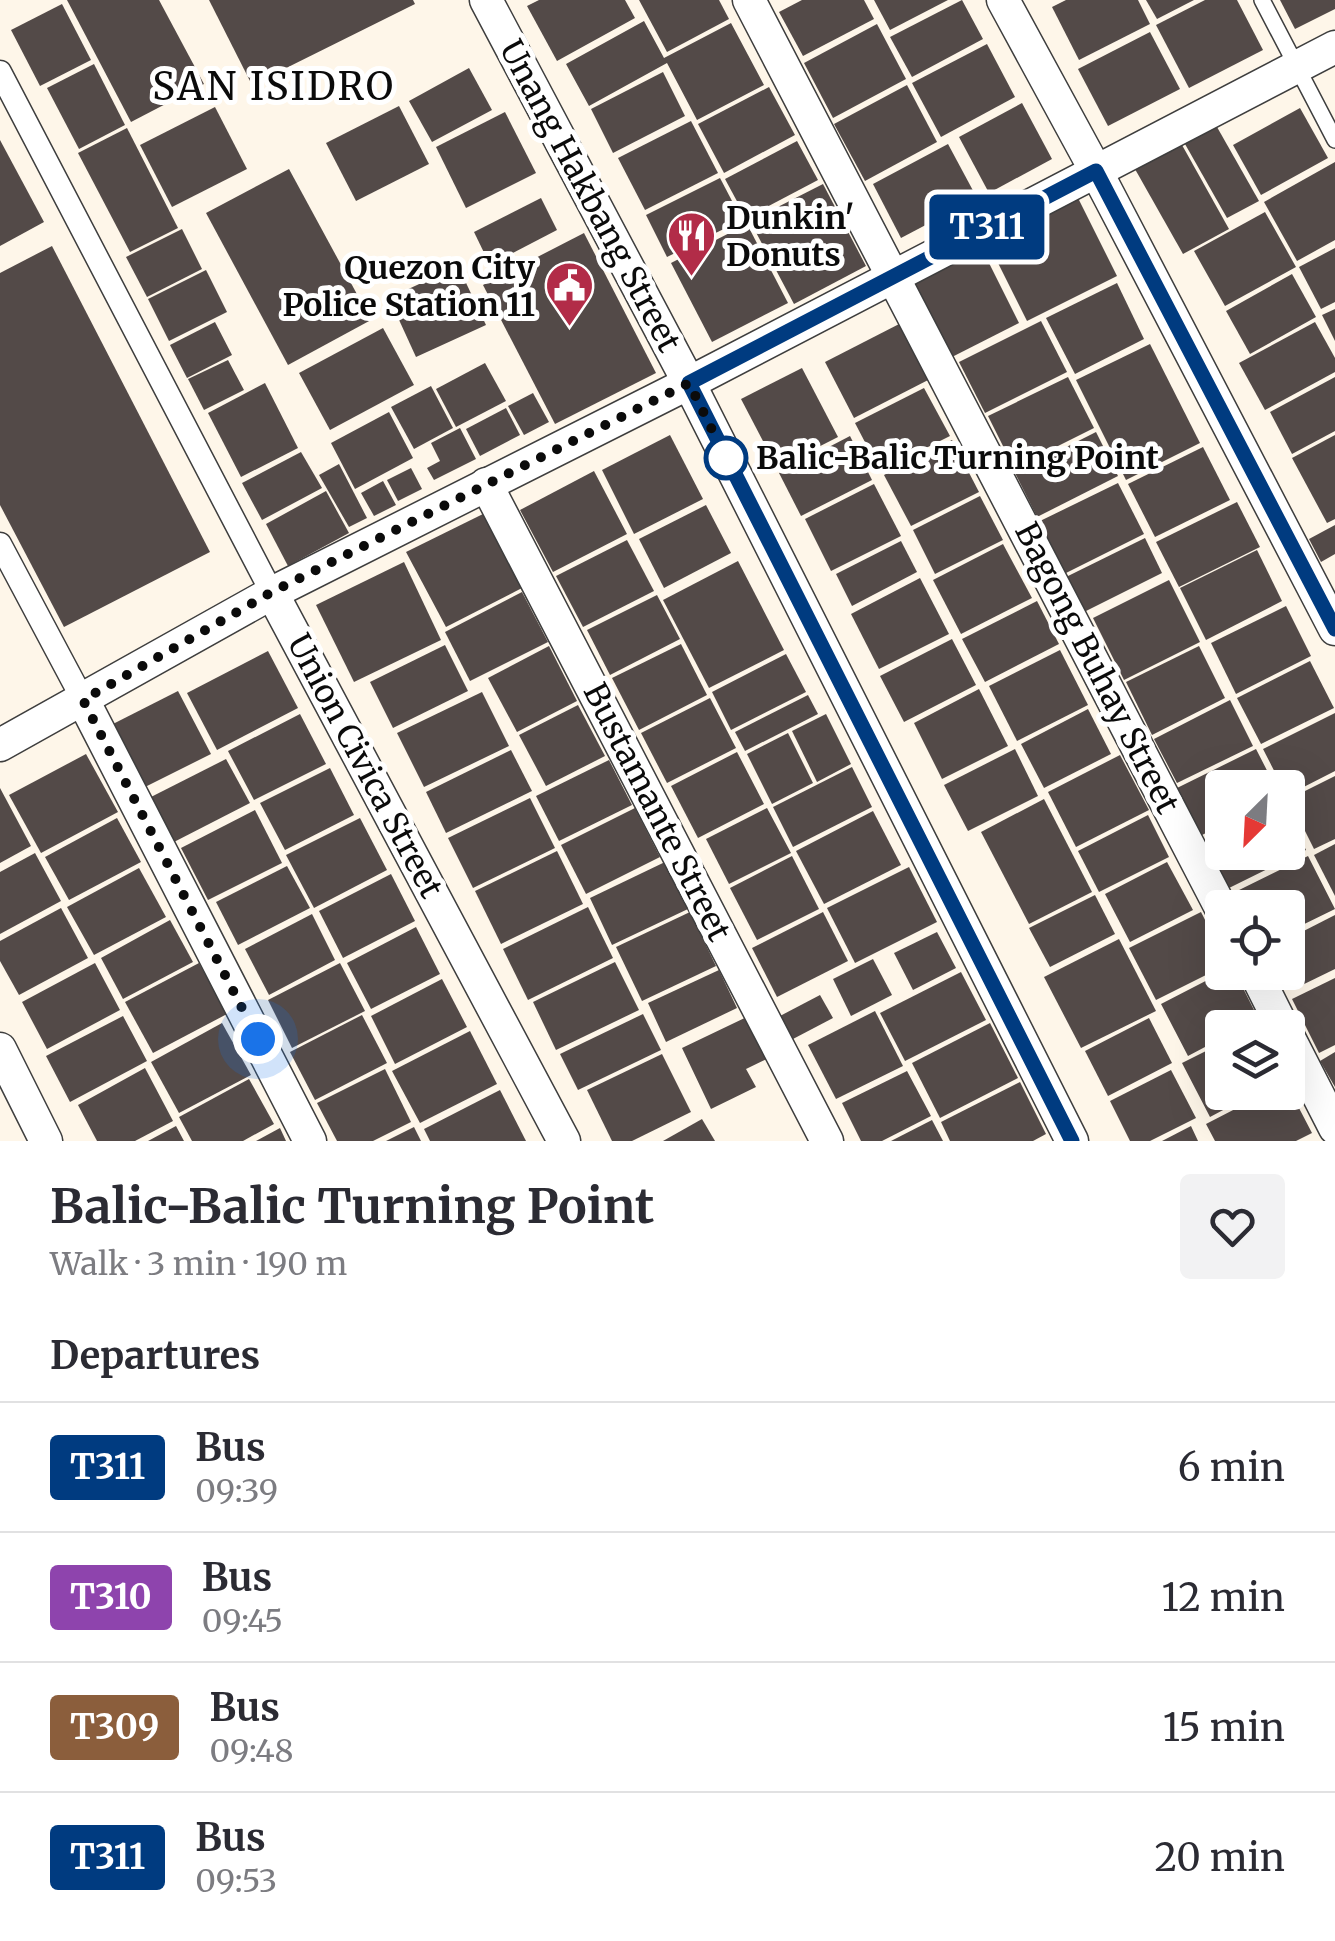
<!DOCTYPE html>
<html lang="en">
<head>
<meta charset="utf-8">
<style>
	:root { --surface:#fff; --page:#f2f2f3; --text:#2b2b33; --muted:#7c7c81; --line:#e1e1e2 }
	body { margin:0; font-family:Merriweather,serif; background:var(--page); color:var(--text); height:100vh; display:flex; flex-direction:column; font-size:38px; white-space:nowrap }
	* { box-sizing:border-box; margin:0 }
	p { font-size:32px; color:var(--muted) }
	.icon { flex:none; width:55px; height:55px; fill:none; stroke:currentColor; stroke-width:2; stroke-linecap:round; stroke-linejoin:round }
	.map { position:relative; height:1141px; overflow:hidden }
	.drawer { display:flex; flex-direction:column; background:var(--surface); flex:1 }
	.drawer>* { flex:none }
	.badge { padding:0 20px; border-radius:8px; font-size:35px; line-height:65px }
	.needle { width:65px; rotate:204deg }
	.tools { position:absolute; left:1205px; top:770px; display:grid; gap:20px }
	.tools a { display:grid; place-items:center; width:100px; height:100px; border-radius:10px; background:var(--surface); box-shadow:0 10px 40px #0002; font-size:50px }
	.you { position:absolute; width:50px; height:50px; margin:-25px; border:8px solid #fff; border-radius:50%; background:#1a73e8; box-shadow:0 0 0 15px #1a73e833 }
	.map>.badge { position:absolute; translate:-50% -50%; box-shadow:0 0 0 5px #fff }
	h2 { padding:0 50px; font-size:38px; line-height:90px }
	.round { display:grid; place-items:center; flex:none; width:105px; height:105px; border-radius:10px; background:var(--page) }
	.headline { display:flex; align-items:center; justify-content:space-between; height:170px; padding:0 50px }
	h1 { font-size:48px; font-weight:700; line-height:75px }
	ul { padding:0; list-style:none }
	li { display:flex; align-items:center; gap:30px; height:130px; padding:0 50px; border-top:2px solid var(--line) }
	li div { flex:1 }
	li b { display:block; font-size:38px }
	li em { font-style:normal }
	li .badge { min-width:110px; font-weight:700; text-align:center }
	.map>svg:first-child { display:block }
	.building { fill:#534a48 }
	.lines { fill:none; stroke-linecap:round; stroke-linejoin:round }
	.service-casing { stroke:#3e3e3e; stroke-width:18 }
	.pedestrian-casing { stroke:#3e3e3e; stroke-width:25 }
	.minor-casing { stroke:#3e3e3e; stroke-width:35 }
	.service { stroke:#fff; stroke-width:15 }
	.pedestrian { stroke:#fff; stroke-width:22 }
	.minor { stroke:#fff; stroke-width:32 }
	.line-casing { stroke:#fff; stroke-width:22 }
	.line { stroke:#003b80; stroke-width:15 }
	.walk { stroke:#0b0b0b; stroke-width:10; stroke-dasharray:0 18 }
	.stop-dot { fill:#fff; stroke:#003b80; stroke-width:5 }
	.labels { text-anchor:middle; dominant-baseline:central; stroke-width:10; stroke-linejoin:round; paint-order:stroke }
	.street-label { font-size:32px; fill:#0b0b0b; stroke:#fff }
	.poi-label { font-size:32px; font-weight:bold; fill:#0b0b0b; stroke:#fff; text-anchor:start }
	.stop-label { font-size:32px; font-weight:bold; fill:#0b0b0b; stroke:#fff; text-anchor:start }
	.quarter-label { font-size:38px; letter-spacing:2.5px; fill:#0b0b0b; stroke:#fff }
</style>
</head>
<body>
<div class="map">
<svg width="1335" height="1141" viewBox="0 0 1335 1141">
	<rect width="100%" height="100%" fill="#fef6e9"/>
	<g class="building">
		<path d="M67 0H159L204 84 131 122Z"/>
		<path d="M209 0H413L415 4 252 85Z"/>
		<path d="M539 0H625L635 18 557 61 527 6Z"/>
		<path d="M639 0H719L729 19 667 52Z"/>
		<path d="M802 0H864L874 19 803 56 779 12Z"/>
		<path d="M874 0H948L890 30Z"/>
		<path d="M962 0 983 39 912 77 890 37Z"/>
		<path d="M1066 0H1138L1150 24 1079 60 1052 7Z"/>
		<path d="M1146 0H1194L1157 19Z"/>
		<path d="M1205 0H1237L1263 50 1189 88 1156 25Z"/>
		<path d="M1280 0H1335V9L1295 29Z"/>
		<path d="M62 4 91 60 40 86 11 30Z"/>
		<path d="M644 21 664 58 731 23 764 85 697 120 667 63 589 106 566 64Z"/>
		<path d="M877 24 906 79 833 118 804 63Z"/>
		<path d="M1150 32 1180 89 1108 126 1078 69Z"/>
		<path d="M987 44 1015 97 941 137 912 83Z"/>
		<path d="M94 64 125 125 79 149 47 88Z"/>
		<path d="M469 68 492 110 432 142 409 101Z"/>
		<path d="M663 72 685 116 613 153 591 109Z"/>
		<path d="M907 85 937 142 865 181 834 124Z"/>
		<path d="M769 87 795 135 724 173 698 124Z"/>
		<path d="M1022 103 1052 159 989 193 959 137Z"/>
		<path d="M399 106 429 164 356 201 326 143Z"/>
		<path d="M215 107 247 169 172 207 140 145Z"/>
		<path d="M1300 108 1328 158 1261 195 1233 145Z"/>
		<path d="M505 112 536 173 466 208 436 147Z"/>
		<path d="M691 121 718 173 645 210 618 158Z"/>
		<path d="M1217 127 1259 201 1227 218 1185 144Z"/>
		<path d="M127 128 178 228 130 252 78 153Z"/>
		<path d="M1177 136 1229 229 1183 254 1131 162Z"/>
		<path d="M0 140 44 222 0 246Z"/>
		<path d="M797 141 818 180 746 218 725 179Z"/>
		<path d="M948 144 977 198 901 238 873 184Z"/>
		<path d="M1335 162V240L1297 261 1264 202Z"/>
		<path d="M289 169 371 320 288 365 206 213Z"/>
		<path d="M720 178 742 220 667 257 646 215Z"/>
		<path d="M823 184 866 266 794 304 750 221Z"/>
		<path d="M1077 196 1117 276 1027 321 987 241Z"/>
		<path d="M541 198 557 230 490 265 474 232Z"/>
		<path d="M1265 212 1296 267 1225 306 1194 251Z"/>
		<path d="M747 224 788 303 712 342 671 263Z"/>
		<path d="M182 229 202 269 147 297 126 257Z"/>
		<path d="M584 233 656 373 555 424 483 285Z"/>
		<path d="M52 246 210 552 64 627 0 505V273Z"/>
		<path d="M1335 248V302L1321 309 1299 267Z"/>
		<path d="M982 249 1019 323 950 358 912 283Z"/>
		<path d="M458 266 486 325 416 357 389 298Z"/>
		<path d="M206 270 227 312 169 341 148 299Z"/>
		<path d="M1292 274 1316 317 1250 354 1226 311Z"/>
		<path d="M1117 283 1144 339 1075 374 1046 318Z"/>
		<path d="M1335 309V341L1322 315Z"/>
		<path d="M905 321 934 377 854 418 825 362Z"/>
		<path d="M1041 321 1067 372 985 413 959 362Z"/>
		<path d="M215 322 232 355 187 378 170 345Z"/>
		<path d="M1315 322 1335 358V372L1265 410 1239 363Z"/>
		<path d="M383 328 414 385 330 430 299 373Z"/>
		<path d="M1150 344 1200 443 1126 480 1076 380Z"/>
		<path d="M228 360 244 390 204 410 188 379Z"/>
		<path d="M485 363 506 401 456 427 436 389Z"/>
		<path d="M802 368 838 437 777 468 741 399Z"/>
		<path d="M1068 377 1094 428 1014 468 988 416Z"/>
		<path d="M1335 377V431L1292 454 1270 412Z"/>
		<path d="M265 383 298 448 241 477 208 413Z"/>
		<path d="M431 386 453 428 414 449 391 407Z"/>
		<path d="M924 388 950 436 880 471 855 423Z"/>
		<path d="M533 393 549 422 524 435 508 406Z"/>
		<path d="M506 408 520 435 480 456 466 429Z"/>
		<path d="M389 412 413 458 355 489 331 443Z"/>
		<path d="M460 428 476 459 434 480 427 468 440 461 431 443Z"/>
		<path d="M1096 432 1118 476 1037 517 1015 473Z"/>
		<path d="M670 435 703 499 634 534 602 470Z"/>
		<path d="M1335 435V519L1327 523 1292 458Z"/>
		<path d="M850 436 872 480 801 516 779 473Z"/>
		<path d="M952 440 979 492 911 526 884 475Z"/>
		<path d="M1203 447 1230 500 1155 537 1128 484Z"/>
		<path d="M301 452 322 488 262 520 242 483Z"/>
		<path d="M339 464 367 518 349 527 319 475Z"/>
		<path d="M411 468 422 489 398 501 387 480Z"/>
		<path d="M594 471 627 534 553 572 520 510Z"/>
		<path d="M383 481 396 505 374 516 361 493Z"/>
		<path d="M1118 483 1144 534 1064 574 1038 522Z"/>
		<path d="M874 484 901 536 831 571 805 519Z"/>
		<path d="M326 491 349 533 288 566 266 524Z"/>
		<path d="M980 496 1003 540 935 574 913 530Z"/>
		<path d="M1237 502 1260 547 1179 587 1156 542Z"/>
		<path d="M706 505 731 553 664 588 639 539Z"/>
		<path d="M483 514 522 588 446 627 406 552Z"/>
		<path d="M1335 525V554L1321 562 1309 539Z"/>
		<path d="M1145 538 1162 573 1084 612 1066 577Z"/>
		<path d="M627 540 654 591 583 627 556 576Z"/>
		<path d="M901 541 917 572 852 606 836 574Z"/>
		<path d="M1003 544 1032 598 961 634 933 580Z"/>
		<path d="M1257 550 1282 601 1206 640 1180 588Z"/>
		<path d="M738 561 784 650 709 688 663 600Z"/>
		<path d="M404 562 441 640 354 682 316 605Z"/>
		<path d="M920 578 949 634 879 669 851 614Z"/>
		<path d="M1169 580 1200 642 1124 680 1093 618Z"/>
		<path d="M522 592 548 642 470 681 445 632Z"/>
		<path d="M657 595 680 639 610 675 587 630Z"/>
		<path d="M1037 601 1059 644 985 682 962 639Z"/>
		<path d="M1286 606 1311 656 1236 694 1211 643Z"/>
		<path d="M952 639 976 685 904 722 880 676Z"/>
		<path d="M681 644 707 695 639 730 612 678Z"/>
		<path d="M445 645 468 691 393 728 370 682Z"/>
		<path d="M549 646 577 701 517 732 488 678Z"/>
		<path d="M1199 646 1225 698 1152 735 1126 682Z"/>
		<path d="M1060 650 1088 705 1017 741 989 686Z"/>
		<path d="M268 651 298 708 217 750 187 693Z"/>
		<path d="M786 654 806 692 731 730 712 692Z"/>
		<path d="M1310 661 1334 708 1261 744 1237 698Z"/>
		<path d="M979 689 1008 746 942 779 914 723Z"/>
		<path d="M178 691 211 754 141 789 109 726Z"/>
		<path d="M482 692 509 746 424 787 397 733Z"/>
		<path d="M808 695 818 714 745 751 735 732Z"/>
		<path d="M710 698 736 748 667 783 641 733Z"/>
		<path d="M1230 700 1253 746 1177 783 1154 739Z"/>
		<path d="M578 705 605 756 546 786 519 735Z"/>
		<path d="M1088 709 1111 754 1044 788 1021 744Z"/>
		<path d="M1335 713V771L1288 795V788H1283L1263 749Z"/>
		<path d="M300 714 326 764 254 800 228 751Z"/>
		<path d="M826 714 851 764 817 782 792 731Z"/>
		<path d="M788 733 813 783 772 804 747 754Z"/>
		<path d="M1015 749 1038 796 968 831 944 785Z"/>
		<path d="M1256 749 1276 788H1222V825L1202 835 1177 788Z"/>
		<path d="M511 750 532 791 446 833 426 792Z"/>
		<path d="M737 752 764 804 698 838 671 786Z"/>
		<path d="M86 754 118 812 41 853 9 795Z"/>
		<path d="M1120 755 1149 810 1076 847 1048 792Z"/>
		<path d="M226 759 250 803 172 843 149 798Z"/>
		<path d="M609 760 632 805 559 841 536 796Z"/>
		<path d="M852 767 872 807 793 847 773 807Z"/>
		<path d="M330 768 354 815 285 850 260 803Z"/>
		<path d="M1335 776V839L1314 849 1289 799Z"/>
		<path d="M0 788 31 846 0 863Z"/>
		<path d="M530 798 555 848 473 888 448 838Z"/>
		<path d="M1044 799 1092 892 1029 924 981 832Z"/>
		<path d="M635 808 660 857 586 894 561 845Z"/>
		<path d="M767 808 791 853 729 884 706 839Z"/>
		<path d="M255 810 282 863 208 900 181 848Z"/>
		<path d="M873 811 901 865 824 904 796 851Z"/>
		<path d="M1288 814 1306 850 1227 889 1204 840 1222 831V852H1288Z"/>
		<path d="M1148 815 1169 857 1099 892 1078 851Z"/>
		<path d="M117 818 141 862 69 900 45 857Z"/>
		<path d="M360 818 387 870 314 908 286 855Z"/>
		<path d="M1335 844V896L1314 855Z"/>
		<path d="M557 851 583 904 501 944 475 891Z"/>
		<path d="M35 853 61 901 0 934V872Z"/>
		<path d="M792 856 819 909 757 940 730 888Z"/>
		<path d="M1308 856 1335 909 1288 932V908H1240L1233 893Z"/>
		<path d="M665 862 688 909 612 945 590 898Z"/>
		<path d="M1167 862 1193 910 1130 942 1105 894Z"/>
		<path d="M287 866 310 908 238 945 216 902Z"/>
		<path d="M909 867 937 922 855 963 827 908Z"/>
		<path d="M139 868 166 917 94 955 67 907Z"/>
		<path d="M391 874 415 921 343 958 319 911Z"/>
		<path d="M1095 895 1115 934 1050 967 1029 928Z"/>
		<path d="M588 907 613 958 528 1000 503 949Z"/>
		<path d="M61 908 88 958 19 995 0 961V941Z"/>
		<path d="M690 912 716 966 642 1001 616 947Z"/>
		<path d="M823 912 848 961 777 997 752 948Z"/>
		<path d="M1201 912 1222 953V967L1156 1000 1129 948Z"/>
		<path d="M312 914 335 960 269 995 245 949Z"/>
		<path d="M1335 915V969L1296 988 1288 971V939Z"/>
		<path d="M170 920 193 962 123 999 101 958Z"/>
		<path d="M416 927 440 974 371 1009 347 963Z"/>
		<path d="M937 932 956 968 913 990 894 953Z"/>
		<path d="M1119 939 1156 1011 1081 1048 1044 977Z"/>
		<path d="M873 959 892 995 851 1016 833 979Z"/>
		<path d="M615 962 639 1010 556 1050 533 1002Z"/>
		<path d="M95 963 120 1010 47 1049 22 1002Z"/>
		<path d="M199 963 227 1014 153 1053 125 1002Z"/>
		<path d="M340 963 365 1011 292 1048 268 1000Z"/>
		<path d="M719 970 737 1008 666 1042 648 1003Z"/>
		<path d="M961 972 986 1020 905 1061 880 1013Z"/>
		<path d="M1223 972H1235L1259 1020 1244 1028H1222V1038L1188 1056 1161 1004Z"/>
		<path d="M1335 978V1045L1319 1053 1292 999Z"/>
		<path d="M442 979 467 1027 395 1064 371 1016Z"/>
		<path d="M820 995 833 1018 793 1039 780 1016Z"/>
		<path d="M875 1011 903 1066 836 1099 808 1045Z"/>
		<path d="M643 1014 661 1050 578 1090 560 1054Z"/>
		<path d="M753 1014 773 1056 746 1069 756 1087 711 1109 682 1048Z"/>
		<path d="M362 1015 387 1063 315 1100 290 1052Z"/>
		<path d="M123 1016 147 1061 70 1102 46 1056Z"/>
		<path d="M1149 1018 1172 1063 1108 1096 1085 1051Z"/>
		<path d="M222 1023 251 1075 179 1113 151 1062Z"/>
		<path d="M990 1023 1018 1078 940 1118 912 1063Z"/>
		<path d="M470 1031 497 1084 420 1123 392 1071Z"/>
		<path d="M1222 1043V1092H1257L1210 1117 1182 1063Z"/>
		<path d="M1335 1052V1087L1320 1061Z"/>
		<path d="M662 1054 691 1112 632 1141H612L587 1090Z"/>
		<path d="M145 1068 173 1121 135 1141H97L78 1105Z"/>
		<path d="M385 1069 411 1122 373 1141H337L317 1103Z"/>
		<path d="M1171 1070 1196 1118 1150 1141H1130L1110 1101Z"/>
		<path d="M907 1071 931 1116 882 1141H861L842 1103Z"/>
		<path d="M249 1079 274 1124 243 1141H192L179 1117Z"/>
		<path d="M1020 1082 1046 1134 1033 1141H950L941 1122Z"/>
		<path d="M1288 1087 1312 1133 1296 1141H1215L1206 1124 1268 1092H1288Z"/>
		<path d="M500 1090 526 1141H430L424 1129Z"/>
		<path d="M702 1119 715 1141H663Z"/>
		<path d="M932 1120 943 1141H891Z"/>
		<path d="M176 1126 184 1141H148Z"/>
		<path d="M1191 1126 1198 1141H1162Z"/>
		<path d="M414 1127 421 1141H386Z"/>
		<path d="M280 1128 286 1141H256Z"/>
	</g>
	<g class="lines">
		<defs>
			<path id="service" d="M1262 0 1335 140"/>
			<g id="pedestrian">
				<path d="M0 72 272 593"/>
				<path d="M0 544 83 700"/>
			</g>
			<g id="minor">
				<path d="M486 0 689 383 1072 1141"/>
				<path d="M749 0 1222 910"/>
				<path d="M1003 0 1096 171 1335 629"/>
				<path d="M486 484 827 1141"/>
				<path d="M272 593 564 1141"/>
				<path d="M83 700 310 1141"/>
				<path d="M0 745 272 593 689 383 1335 47"/>
				<path d="M1255 972 1283 1028"/>
				<path d="M1288 1036 1335 1128"/>
				<path d="M0 1049 46 1141"/>
			</g>
		</defs>
		<use href="#service" class="service-casing"/>
		<use href="#pedestrian" class="pedestrian-casing"/>
		<use href="#minor" class="minor-casing"/>
		<use href="#service" class="service"/>
		<use href="#pedestrian" class="pedestrian"/>
		<use href="#minor" class="minor"/>
	</g>
	<g class="lines">
		<defs>
			<path id="line" d="M1072 1141 689 383 1096 171 1335 629"/>
		</defs>
		<use href="#line" class="line-casing"/>
		<use href="#line" class="line"/>
		<path class="walk" d="M258 1039 83 700 272 592 689 383 726 458"/>
	</g>
	<defs>
		<symbol id="restaurant-pin" viewBox="-11 -11 22 30"><path d="M0 17L-7.5 6A9.5 9.5 0 1 1 7.5 6Z" fill="#b22c48" stroke="#fff"/><path d="M-5-6h1v4h1v-4h1v4h1v-4h1v5L-1.5 .5V6h-2V.5L-5-1ZM5-6V6H3V1.5H1.5Q1.5-4 5-6Z" fill="#fff"/></symbol>
		<symbol id="civic-pin" viewBox="-11 -11 22 30"><path d="M0 17L-7.5 6A9.5 9.5 0 1 1 7.5 6Z" fill="#b22c48" stroke="#fff"/><path d="M-.6-6.5H3V-4.5H.6V-3L4-1V1h2V6H-6V1h2V-1L-.6-3ZM-1.2 2.5V6h2.4V2.5Z" fill="#fff"/></symbol>
	</defs>
	<g fill-rule="evenodd">
		<use href="#restaurant-pin" x="664" y="208" width="55" height="75"/>
		<use href="#civic-pin" x="542" y="258" width="55" height="75"/>
	</g>
	<circle class="stop-dot" cx="726" cy="458" r="20"/>
	<g class="labels">
		<g class="street-label">
			<text transform="translate(590 196) rotate(62)">Unang Hakbang Street</text>
			<text transform="translate(1097 668) rotate(63)">Bagong Buhay Street</text>
			<text transform="translate(365 766) rotate(62)">Union Civica Street</text>
			<text transform="translate(657 812) rotate(63)">Bustamante Street</text>
		</g>
		<g class="poi-label">
			<text x="726" y="218">Dunkin'<tspan x="726" dy="37">Donuts</tspan></text>
			<text x="535" y="268" text-anchor="end">Quezon City<tspan x="535" dy="37">Police Station 11</tspan></text>
		</g>
		<g class="stop-label">
			<text x="756" y="458">Balic-Balic Turning Point</text>
		</g>
		<g class="quarter-label">
			<text x="274" y="86">SAN ISIDRO</text>
		</g>
	</g>
</svg>
<div class="tools">
<a><svg class="needle" viewBox="-14 -14 28 28"><path d="M0-13l5 13h-10z" fill="#e53935"/><path d="M0 13l5-13h-10z" fill="#7c7c81"/></svg></a>
<a><svg class="icon" aria-label="locate" viewBox="0 0 24 24"><circle cx="12" cy="12" r="6"/><path d="M12 2v4M12 18v4M2 12h4M18 12h4"/></svg></a>
<a><svg class="icon" aria-label="layers" viewBox="0 0 24 24"><path d="M12 4l9 5-9 5-9-5zM3 14l9 5 9-5"/></svg></a>
</div>
<div class="you" style="left:258px;top:1039px"></div>
<b class="badge" style="left:987px;top:227px;background:#003b80;color:#fff">T311</b>
</div>
<section class="drawer">
<div class="headline"><div><h1>Balic-Balic Turning Point</h1><p>Walk · 3 min · 190 m</p></div><a class="round"><svg class="icon" aria-label="heart" viewBox="0 0 24 24"><path d="M12 20l-8-8c-3-5 5-10 8-4 3-6 11-1 8 4z"/></svg></a></div>
<h2>Departures</h2>
<ul>
<li><span class="badge" style="background:#003b80;color:#fff">T311</span><div><b>Bus</b><p>09:39</p></div><em>6 min</em></li>
<li><span class="badge" style="background:#8e44ad;color:#fff">T310</span><div><b>Bus</b><p>09:45</p></div><em>12 min</em></li>
<li><span class="badge" style="background:#8b5e3c;color:#fff">T309</span><div><b>Bus</b><p>09:48</p></div><em>15 min</em></li>
<li><span class="badge" style="background:#003b80;color:#fff">T311</span><div><b>Bus</b><p>09:53</p></div><em>20 min</em></li>
</ul>
</section>
</body>
</html>
